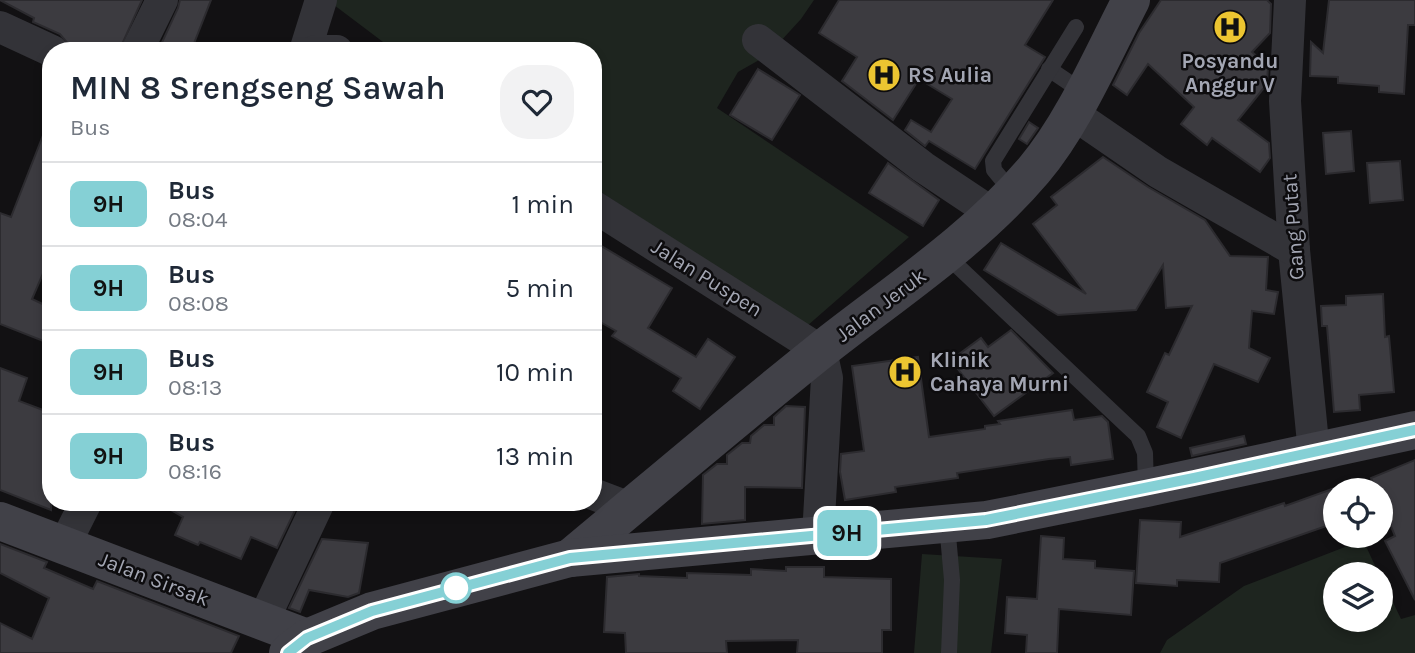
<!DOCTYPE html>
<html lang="en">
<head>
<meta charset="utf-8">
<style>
	:root { --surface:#fff; --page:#f2f2f3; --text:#1f2937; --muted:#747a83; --line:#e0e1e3 }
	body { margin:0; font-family:Karla,sans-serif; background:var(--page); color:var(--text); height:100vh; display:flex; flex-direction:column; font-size:26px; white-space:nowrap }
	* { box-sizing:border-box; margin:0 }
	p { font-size:23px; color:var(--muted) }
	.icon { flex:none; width:38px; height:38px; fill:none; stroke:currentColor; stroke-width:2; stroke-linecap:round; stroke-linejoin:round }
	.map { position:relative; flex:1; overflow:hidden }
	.panel { position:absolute; left:42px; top:42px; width:560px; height:469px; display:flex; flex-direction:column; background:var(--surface); border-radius:28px; box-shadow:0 4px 10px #0003 }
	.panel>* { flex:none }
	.badge { padding:0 14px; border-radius:10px; font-size:24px; line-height:46px }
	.controls { position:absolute; left:1323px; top:478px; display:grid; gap:14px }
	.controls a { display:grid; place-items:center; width:70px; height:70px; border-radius:50%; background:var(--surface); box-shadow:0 4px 10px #0003; font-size:35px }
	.map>.badge { position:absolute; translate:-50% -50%; box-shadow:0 0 0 4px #fff }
	.round { display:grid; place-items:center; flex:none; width:74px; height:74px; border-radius:28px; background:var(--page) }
	.headline { display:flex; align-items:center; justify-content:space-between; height:119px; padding:0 28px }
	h1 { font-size:33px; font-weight:600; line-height:52px }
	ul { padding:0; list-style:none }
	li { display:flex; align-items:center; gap:21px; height:84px; padding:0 28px; border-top:2px solid var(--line) }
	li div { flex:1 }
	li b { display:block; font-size:26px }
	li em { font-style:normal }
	li .badge { min-width:77px; font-weight:700; text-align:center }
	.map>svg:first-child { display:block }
	.green { fill:#1e251f }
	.building { fill:#3c3b40; stroke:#2c2b2f; stroke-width:2 }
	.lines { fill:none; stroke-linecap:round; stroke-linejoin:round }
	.lane { stroke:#333338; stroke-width:16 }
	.street { stroke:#333338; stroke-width:32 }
	.secondary { stroke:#414148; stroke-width:38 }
	.line-casing { stroke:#fff; stroke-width:16 }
	.line { stroke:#85d0d5; stroke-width:10 }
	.stop-dot { fill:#fff; stroke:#85d0d5; stroke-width:3.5 }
	.labels { text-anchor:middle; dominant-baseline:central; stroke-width:5; stroke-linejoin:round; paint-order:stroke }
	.poi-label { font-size:21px; font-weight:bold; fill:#a3a6b3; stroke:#0d0c0e; text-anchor:start }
	.street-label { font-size:21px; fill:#a3a6b3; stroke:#0d0c0e }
</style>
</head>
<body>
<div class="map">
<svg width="1415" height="653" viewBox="0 0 1415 653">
	<rect width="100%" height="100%" fill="#121113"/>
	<g class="green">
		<path d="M336 0H814L801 19 768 55 738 72 717 108 909 237 807 326 593 187V51H395L334 5Z"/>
		<path d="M1363 540 1379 574H1335V620H1381V577L1401 619 1415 615V653H1160L1167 640 1244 586Z"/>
		<path d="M922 554 1002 559 991 653H914Z"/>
	</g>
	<g class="building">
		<path d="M0 0H142L119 51H82L69 45 60 34 33 22 34 18Z"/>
		<path d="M180 0H211L191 51H158L178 8Z"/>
		<path d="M839 0H1053L1025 45 1045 57 975 169 929 141 925 146 905 130 911 120 931 132 952 99 919 79 893 120 842 81 857 57 819 33Z"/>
		<path d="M1161 0H1267L1271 4 1270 33 1252 52 1268 66 1267 84 1238 120 1269 143 1270 158 1260 172 1212 138 1207 145 1181 124 1194 107 1148 64 1127 95 1113 85 1139 33Z"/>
		<path d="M1329 0H1415V25H1408L1404 94 1379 92V86L1338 83V77L1310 76 1311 42 1323 53Z"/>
		<path d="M758 69 800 95 772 140 730 115Z"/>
		<path d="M49 120 51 255 32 299 51 308V344L0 324V213L11 217Z"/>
		<path d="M1029 122 1038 128 1027 144 1019 139Z"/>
		<path d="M1351 131 1354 171 1326 174 1323 133Z"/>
		<path d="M1103 157 1148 187 1205 220 1230 256 1268 257 1266 290 1278 292 1274 314 1252 311 1249 348 1270 358 1258 382 1214 364 1181 438 1157 427 1168 402 1147 392 1165 353 1169 355 1192 306 1166 308 1163 265 1136 310 1058 315 984 270 1001 243 1086 294 1033 224 1057 205 1051 197Z"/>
		<path d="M1400 161 1403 200 1370 203 1367 163Z"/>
		<path d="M888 163 939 200 923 226 869 193Z"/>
		<path d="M593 241 672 288 648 328 696 357 708 339 735 357 700 409 673 391 681 378 612 336 616 331 593 318Z"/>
		<path d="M1383 294 1385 337 1389 336 1394 392 1359 395 1360 410 1334 412 1327 326H1322L1321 306 1346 305V296Z"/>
		<path d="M1011 330 1053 373 994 416 951 360 981 338 988 347Z"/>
		<path d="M918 357 929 437 985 429V426L1000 424 998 421 1072 410 1074 420 1102 416 1108 422 1113 459 1071 465 1070 457 1049 459 957 473 958 478 895 487 896 492 845 500 840 472 841 454 864 451 852 366Z"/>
		<path d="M0 368 27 378 19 401 51 413V510L0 490Z"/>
		<path d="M786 406 805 407 802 488 745 487V520L702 524 703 475 717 464H727V455L742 443H750L751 436 764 425H774V417Z"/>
		<path d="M1244 436 1246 444 1192 456 1190 448Z"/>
		<path d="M1415 460V600L1385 541 1395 536 1381 502V490H1376L1371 478Z"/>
		<path d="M1335 488V523L1220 563 1219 582 1177 580V586L1136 583 1140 520 1181 522 1180 537 1284 503 1285 506Z"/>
		<path d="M157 502H299L277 548 251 537 241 559 200 542 198 545 175 535 183 517Z"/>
		<path d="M1041 536 1064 538 1063 559 1095 561V568L1134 571 1131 615 1059 609 1057 653H1026L1027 635 1005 633 1007 597 1037 599Z"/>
		<path d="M322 539 368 543 359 593 348 597 309 590 300 612 289 608Z"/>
		<path d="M0 544 47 562 44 568 93 589 97 581 239 636 231 653H0V623L32 639 49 598 0 573Z"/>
		<path d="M786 567H824V577L891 579V630H882V653H797L798 640 726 641 727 653H626L625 633 604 632 607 577 639 574V576L687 578V573L751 575V569L786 571Z"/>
	</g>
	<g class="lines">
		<g class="lane">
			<path d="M1049 69 1083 92"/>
			<path d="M1013 193 994 170 993 161 1076 27"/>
			<path d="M947 256 1138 436 1145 453 1146 488"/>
			<path d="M947 524 952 580 949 653"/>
		</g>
		<g class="street">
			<path d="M1290 0 1285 101 1294 250 1314 453"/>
			<path d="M0 27 52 51"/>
			<path d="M758 40 923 167 992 213"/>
			<path d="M137 51 162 0"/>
			<path d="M305 51 321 0"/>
			<path d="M315 51H337"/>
			<path d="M1072 113 1158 172 1294 250"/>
			<path d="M593 206 821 351 827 378 818 536"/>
			<path d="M593 494 630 508"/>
			<path d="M65 544 86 502"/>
			<path d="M263 621 319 502"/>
		</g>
		<g class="secondary">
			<path d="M0 521 307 638"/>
			<path d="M570 558C653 489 735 419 820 351 893 293 973 242 1034 170 1073 124 1103 54 1131 0"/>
			<path d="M288 653 307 638 372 611 570 558 987 520 1146 488 1415 430"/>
		</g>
	</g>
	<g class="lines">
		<defs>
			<path id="line" d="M288 653 307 638 372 611 570 558 986 520 1194 478 1415 430"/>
		</defs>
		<use href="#line" class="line-casing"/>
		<use href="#line" class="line"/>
	</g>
	<defs>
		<symbol id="hospital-disc" viewBox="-11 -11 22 22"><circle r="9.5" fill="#ecc531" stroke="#0d0c0e"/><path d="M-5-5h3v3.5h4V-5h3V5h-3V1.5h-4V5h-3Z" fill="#111"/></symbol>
	</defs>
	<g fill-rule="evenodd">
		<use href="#hospital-disc" x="1211" y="8" width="38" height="38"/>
		<use href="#hospital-disc" x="865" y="56" width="38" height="38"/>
		<use href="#hospital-disc" x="886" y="353" width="38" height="38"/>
	</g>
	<circle class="stop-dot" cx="456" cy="588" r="14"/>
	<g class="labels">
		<g class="poi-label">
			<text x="1230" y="61" text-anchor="middle">Posyandu<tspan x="1230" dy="24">Anggur V</tspan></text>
			<text x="908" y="75">RS Aulia</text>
			<text x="930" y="360">Klinik<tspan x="930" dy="24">Cahaya Murni</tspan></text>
		</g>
		<g class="street-label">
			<text transform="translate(1293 227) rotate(-94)">Gang Putat</text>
			<text transform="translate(707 278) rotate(32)">Jalan Puspen</text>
			<text transform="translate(881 305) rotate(-37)">Jalan Jeruk</text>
			<text transform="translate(154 579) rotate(21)">Jalan Sirsak</text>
		</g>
	</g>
</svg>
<div class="controls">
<a><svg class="icon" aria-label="locate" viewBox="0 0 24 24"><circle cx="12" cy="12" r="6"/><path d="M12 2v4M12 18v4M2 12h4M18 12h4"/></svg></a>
<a><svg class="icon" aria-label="layers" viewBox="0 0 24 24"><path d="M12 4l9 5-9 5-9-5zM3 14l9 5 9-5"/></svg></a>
</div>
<b class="badge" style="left:847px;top:533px;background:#85d0d5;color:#111">9H</b>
<section class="panel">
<div class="headline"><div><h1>MIN 8 Srengseng Sawah</h1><p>Bus</p></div><a class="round"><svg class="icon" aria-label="heart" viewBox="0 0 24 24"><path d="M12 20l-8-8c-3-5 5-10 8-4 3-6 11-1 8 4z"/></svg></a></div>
<ul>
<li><span class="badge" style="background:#85d0d5;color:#111">9H</span><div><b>Bus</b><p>08:04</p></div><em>1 min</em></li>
<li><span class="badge" style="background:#85d0d5;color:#111">9H</span><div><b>Bus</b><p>08:08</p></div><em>5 min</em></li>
<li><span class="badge" style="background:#85d0d5;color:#111">9H</span><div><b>Bus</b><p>08:13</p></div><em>10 min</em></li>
<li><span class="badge" style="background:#85d0d5;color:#111">9H</span><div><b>Bus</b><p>08:16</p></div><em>13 min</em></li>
</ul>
</section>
</div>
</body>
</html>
